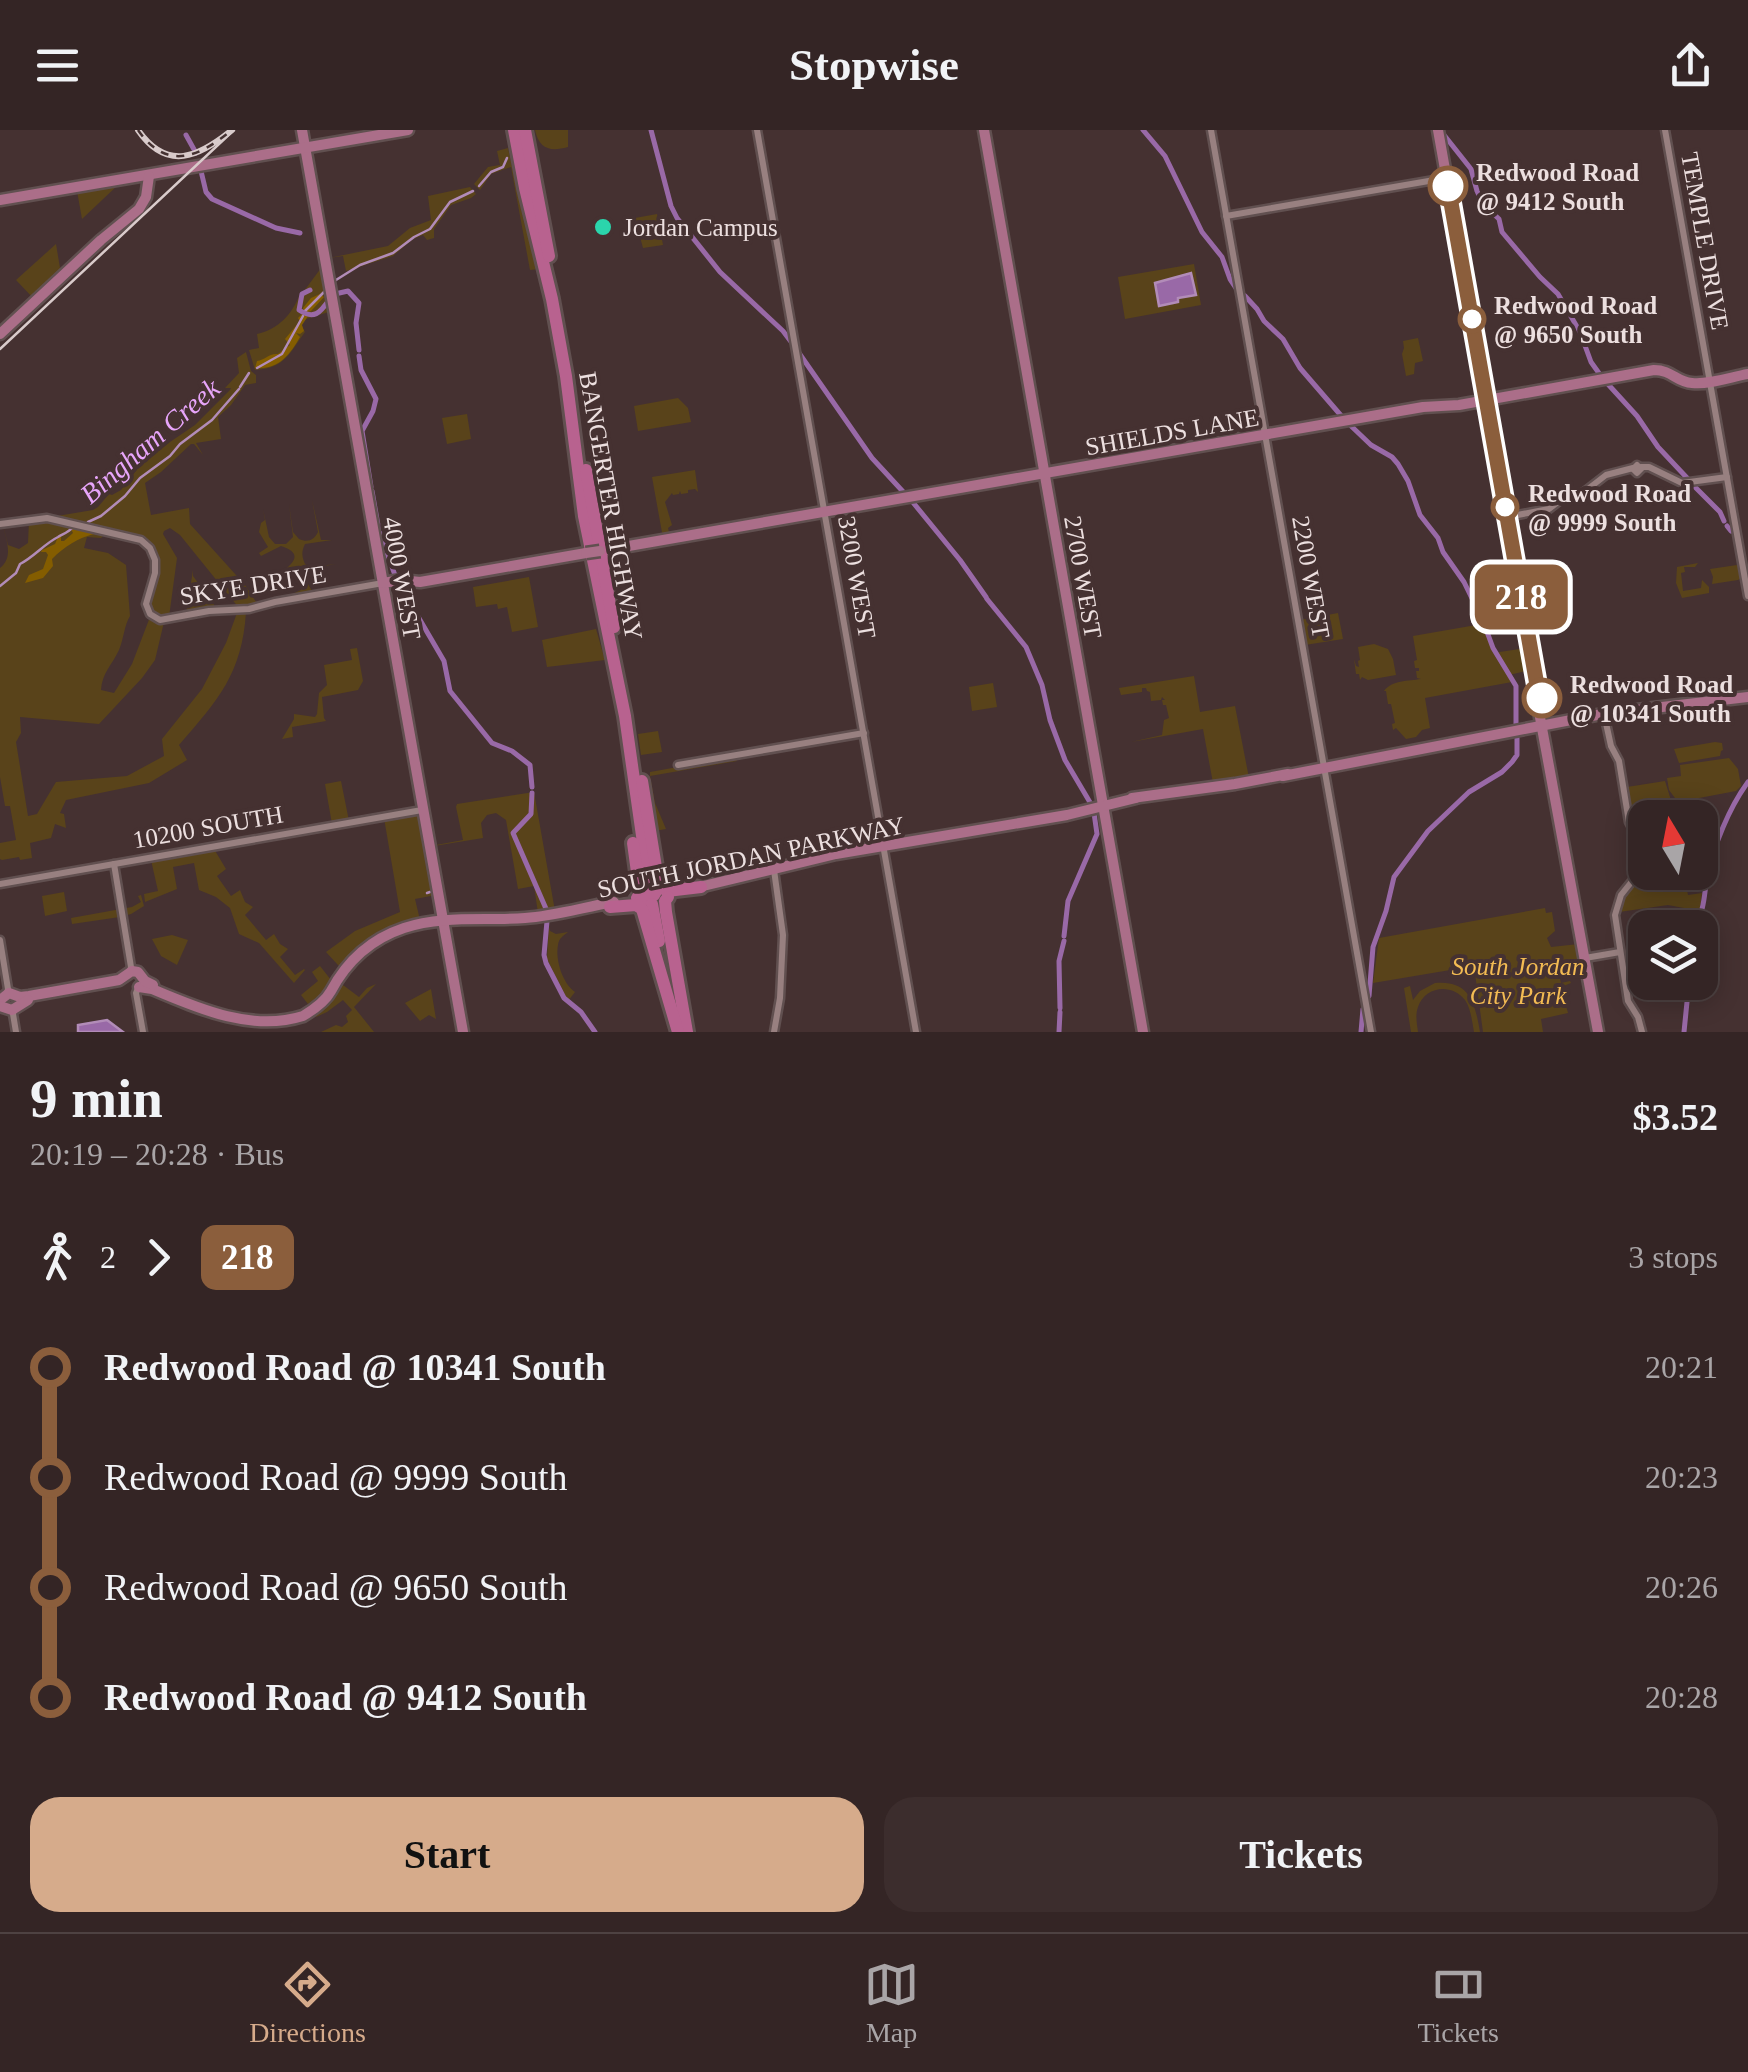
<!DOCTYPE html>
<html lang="en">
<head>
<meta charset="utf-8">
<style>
	:root { --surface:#342525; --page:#3c2d2d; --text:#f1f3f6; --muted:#a9a5a7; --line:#4e4242; --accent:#d6ab8b }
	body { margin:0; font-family:Georgia,serif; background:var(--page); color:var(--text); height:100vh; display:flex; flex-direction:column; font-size:38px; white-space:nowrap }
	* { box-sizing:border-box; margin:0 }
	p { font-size:32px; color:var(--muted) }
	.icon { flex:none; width:55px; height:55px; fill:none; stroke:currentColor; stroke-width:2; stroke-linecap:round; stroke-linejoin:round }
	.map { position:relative; height:902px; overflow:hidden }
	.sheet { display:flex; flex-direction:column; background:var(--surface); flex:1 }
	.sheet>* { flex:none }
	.badge { padding:0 20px; border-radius:15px; font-size:35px; line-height:65px }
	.needle { width:65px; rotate:350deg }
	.controls { position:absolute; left:1628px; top:670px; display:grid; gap:20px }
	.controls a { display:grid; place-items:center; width:90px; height:90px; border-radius:20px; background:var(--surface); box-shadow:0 5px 25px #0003,0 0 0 2px var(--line); font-size:50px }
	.map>.badge { position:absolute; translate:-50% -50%; box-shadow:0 0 0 5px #fff }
	.legs { display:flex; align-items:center; gap:15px; height:110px; padding:0 30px; font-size:32px }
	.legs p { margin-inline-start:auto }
	.head { display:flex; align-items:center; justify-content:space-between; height:170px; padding:0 30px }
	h1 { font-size:55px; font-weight:600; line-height:75px }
	.cta { display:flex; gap:20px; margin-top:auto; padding:20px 30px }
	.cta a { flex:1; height:115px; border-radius:30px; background:var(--accent); color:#111; font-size:40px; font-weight:600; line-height:115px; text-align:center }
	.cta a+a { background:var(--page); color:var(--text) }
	ul { padding:0 30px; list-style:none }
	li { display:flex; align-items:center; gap:35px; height:110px; font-size:38px }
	li i { display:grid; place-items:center; width:15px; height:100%; margin:0 12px; background:currentColor }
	li i::after { content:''; width:25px; height:25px; margin:-12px; border:8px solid; border-radius:50%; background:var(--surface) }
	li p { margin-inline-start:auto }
	li:first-child i { background:linear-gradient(#0000 50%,currentColor 0) }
	li:last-child i { background:linear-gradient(currentColor 50%,#0000 0) }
	header { display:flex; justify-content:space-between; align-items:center; height:130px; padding:0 30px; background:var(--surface); font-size:45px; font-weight:600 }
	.tabs { display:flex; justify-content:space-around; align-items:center; height:140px; border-top:2px solid var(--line); background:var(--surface); font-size:28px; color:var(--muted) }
	.tabs a { display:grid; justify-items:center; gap:5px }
	.tabs .on { color:var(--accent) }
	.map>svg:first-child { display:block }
	.green { fill:#59431a }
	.forest { fill:#845d00 }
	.water { fill:#9969a7; stroke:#b28cb8; stroke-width:2.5 }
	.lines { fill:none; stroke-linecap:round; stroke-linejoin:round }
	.stream { stroke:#b28cb8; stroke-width:2.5 }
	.canal { stroke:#9969a7; stroke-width:5 }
	.minor-casing { stroke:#615050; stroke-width:11 }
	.major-casing { stroke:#615050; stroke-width:15 }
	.highway-casing { stroke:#615050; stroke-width:18 }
	.minor { stroke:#988080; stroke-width:6 }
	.major { stroke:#ab6e89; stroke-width:10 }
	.highway { stroke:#b8628f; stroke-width:12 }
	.tram { stroke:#d9cbcb; stroke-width:2.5 }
	.rail-casing { stroke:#d9cbcb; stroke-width:6 }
	.rail { stroke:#453131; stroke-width:2.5; stroke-dasharray:8; stroke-linecap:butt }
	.major-bridge-casing { stroke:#615050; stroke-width:15; stroke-linecap:butt }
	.major-bridge { stroke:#ab6e89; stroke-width:10 }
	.line-1-casing { stroke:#fff; stroke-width:22 }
	.line-1 { stroke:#8b5e3c; stroke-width:15 }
	.stop-1-dot { fill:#fff; stroke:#8b5e3c; stroke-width:5 }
	.poi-dot { fill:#2bd5ac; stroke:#453131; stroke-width:4 }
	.labels { text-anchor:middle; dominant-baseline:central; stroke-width:8; stroke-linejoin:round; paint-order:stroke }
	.stop-label { font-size:25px; font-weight:bold; fill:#ecdfdf; stroke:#453131; text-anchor:start }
	.poi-label { font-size:25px; fill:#ecdfdf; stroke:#453131; text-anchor:start }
	.street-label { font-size:25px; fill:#ecdfdf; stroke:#453131 }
	.park-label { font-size:25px; font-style:italic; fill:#f3bb53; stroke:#453131 }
	.water-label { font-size:28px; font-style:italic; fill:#e7a5fa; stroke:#453131 }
</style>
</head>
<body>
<header><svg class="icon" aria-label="menu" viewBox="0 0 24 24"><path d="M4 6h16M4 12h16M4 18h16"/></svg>Stopwise<svg class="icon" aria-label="share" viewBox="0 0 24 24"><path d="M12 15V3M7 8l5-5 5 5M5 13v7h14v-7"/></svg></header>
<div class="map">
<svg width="1748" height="902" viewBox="0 0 1748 902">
	<rect width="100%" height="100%" fill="#453131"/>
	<g class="green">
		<path d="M535 0H568V17C550 22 539 19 535 0Z"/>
		<path d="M508 18 524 92 539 139 530 140 511 37 491 44 480 60 474 54 488 37 500 35 497 21Z"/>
		<path d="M119 54 82 89 77 61Z"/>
		<path d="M470 57 476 64 471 68 451 75 434 99V108L427 110 423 105 413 109 393 126 346 141 343 126 329 128 388 116 410 98 431 90 428 66Z"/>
		<path d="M657 84 663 115 643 118 635 88Z"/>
		<path d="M56 114 61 144 34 169 16 150Z"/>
		<path d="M324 134 332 181 306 189 301 195 305 202C289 224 285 238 255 240L249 220 259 218 257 204C279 199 292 184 300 164L304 161Z"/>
		<path d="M1194 134 1201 175 1125 189 1118 147Z"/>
		<path d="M1418 208 1423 231 1415 233 1414 244 1406 246 1402 224 1404 218 1403 211Z"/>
		<path d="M246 222 251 241 256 245V253L245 255 231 275 218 287 221 309 196 313 203 325 194 314H191L161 342 145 353 151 385 189 378 190 394 245 455 258 475 239 478 180 405 170 398 164 401 163 404 177 428 169 487 163 488 153 483 148 474 158 437 152 417 134 405 51 387 93 380 98 377 109 364 112 365 121 360 139 337 170 312 195 295 230 260 231 258H225L239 243 237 228Z"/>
		<path d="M678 268 688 278 691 292 638 301 634 276Z"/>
		<path d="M467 284 471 309 447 314 442 288Z"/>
		<path d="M695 340 698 362 695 359 688 360V363L681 364 680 361 679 364 673 365 672 363 665 372 672 395 668 398 670 406 663 408 652 347Z"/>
		<path d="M312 370 321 410H332L305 414C301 422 302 427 305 434L311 437 336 434 312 438 307 444V452L313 463 288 468 286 467 301 460 303 450C295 434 287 444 276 445 290 437 307 424 281 416L261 426 259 423 268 417 259 402 261 393 265 390 263 379 269 407 275 414H286L293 407 289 374 293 402 299 409C308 413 314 410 318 402Z"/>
		<path d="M41 389 106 403 101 408 87 407 84 418 108 423 126 435 130 486C124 496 124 508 119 520 112 535 102 543 101 560L114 563 132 534 150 487 164 492 155 530 142 548 99 594 20 587 21 603 16 612 28 686 37 684 56 652 127 646 164 626 162 609 202 559 226 513 237 483 246 482C242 544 218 570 179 615L187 630 149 653 66 670 60 683 64 684 66 698 55 694 51 708 30 713 32 728 20 730 19 727 2 730 0 729V713L16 710 10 676H5L0 647V438C14 427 6 410 3 395L8 415 19 419 28 413 29 391Z"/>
		<path d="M1698 433 1695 437H1684L1685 442 1681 443 1683 461 1701 458 1702 450 1709 457V463L1682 468 1676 453 1677 437Z"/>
		<path d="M1737 435 1740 438 1741 448 1738 450 1712 454 1713 447 1710 439Z"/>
		<path d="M193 440V446L217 479 186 484Z"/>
		<path d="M529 447 538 497 512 502 507 477 498 479 497 474 476 477 473 457Z"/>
		<path d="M1338 483 1343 509 1305 515 1300 490Z"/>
		<path d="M1482 494 1493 523 1526 518 1530 540 1509 545 1512 552 1425 568 1430 598 1422 600 1416 607 1406 609 1396 598 1393 600 1392 594 1395 593 1391 574H1388L1386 561H1384C1392 550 1408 551 1421 549L1417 548 1416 541H1419V538H1415L1414 531 1417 530 1413 506Z"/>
		<path d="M596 499 605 530 547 537 542 510Z"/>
		<path d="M1374 514 1388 519 1393 529 1396 545 1368 550 1362 547 1360 550 1359 544H1356L1354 529 1356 536 1359 537 1358 531 1360 530 1358 517Z"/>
		<path d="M357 518 363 551 358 560 322 567 324 588 326 591 292 597 293 607 282 609 294 589V584L315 587 317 584 319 563 327 555 324 535 352 530 350 519Z"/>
		<path d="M1194 546 1200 582 1235 576 1249 648 1213 653 1203 599 1131 612 1162 605 1164 590 1169 588 1166 575H1163L1162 570H1165L1162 567 1161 570 1151 571 1150 562 1147 561 1146 558H1142V562L1121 565 1119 558Z"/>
		<path d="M993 553 997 577 972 581 969 557Z"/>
		<path d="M658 601 662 622 641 625 638 604Z"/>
		<path d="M1715 612 1722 613 1723 620 1721 621 1720 626 1679 633 1674 619Z"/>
		<path d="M734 627 737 631 650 646 655 673 666 699 655 701 645 647 650 646V642Z"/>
		<path d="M1729 628 1738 639 1741 656 1736 661 1678 672 1669 660 1667 648 1681 646 1680 635Z"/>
		<path d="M341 651 349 691 332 694 325 654Z"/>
		<path d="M1665 651 1674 680 1671 681 1669 674 1637 679 1640 688 1632 691 1627 657Z"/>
		<path d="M534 662 555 781 538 783 534 756 518 759 506 690 496 683 487 685 481 693 483 708 434 716 432 709 435 708 436 715 463 710 456 677 457 674Z"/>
		<path d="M419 682 436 765 415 769 420 790 361 817 341 836 338 835 326 822 355 801 400 782 384 688Z"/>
		<path d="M214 719 226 739 217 746 231 766 240 760 245 772 253 777 245 785 266 810 274 804 280 814 288 819 280 827 295 845 304 839 305 840 294 853 259 813 239 804 230 778 216 767 199 760 194 733 173 737 177 759 145 772 144 764 158 761 151 730Z"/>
		<path d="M1643 743H1647L1648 751 1684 745 1688 765 1702 763 1700 781 1668 775 1619 782 1621 771Z"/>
		<path d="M64 762 67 781 45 786 42 766Z"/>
		<path d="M141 765 144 776 131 784 120 787 72 794 71 788 132 777 141 772 138 766Z"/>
		<path d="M1545 778 1546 783 1552 782 1555 801 1547 808 1551 817 1579 814 1584 839 1559 844 1561 853 1570 851 1571 853 1561 857 1568 883 1541 889 1543 902H1483L1474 836 1373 853 1379 808Z"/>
		<path d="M549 796 550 801 556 804 568 802C563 806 559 808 558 815 555 830 563 854 575 862L568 871 547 829Z"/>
		<path d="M172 805 188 810 177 835 161 826 152 809Z"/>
		<path d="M320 836 331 850 321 864 308 874 301 865 318 851 312 842Z"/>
		<path d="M339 852 359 867 367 858 376 854 354 877 374 902H321L336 895 342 897 348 892 346 886 352 880 343 870 327 882 316 887 314 883Z"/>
		<path d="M1435 853C1470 850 1475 873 1480 902H1474C1472 891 1471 879 1465 870 1452 853 1425 856 1418 877 1415 885 1417 894 1418 902H1411L1404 858 1410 856 1413 870 1420 861Z"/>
		<path d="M431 859 436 889 429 885 420 891 405 873Z"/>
	</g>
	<g class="forest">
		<path d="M320 164 324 167 311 181 305 183 308 186 302 195 304 201 300 204 296 203 300 207C289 226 278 240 255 238L257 231C265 230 269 223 278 224L290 215 285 209 300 191 298 188 304 182 303 178 311 168Z"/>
		<path d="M77 396 90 400 94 404C78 408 65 416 52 429L53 436 43 448 25 453 29 445 43 439 48 425 46 422H41L42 420 55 414 58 407 61 406V411H64L73 403 71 399Z"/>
	</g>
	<g class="water">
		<path d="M1191 143 1196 165 1178 168V172L1159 176 1155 153Z"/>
		<path d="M107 890 123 902H78V895Z"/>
	</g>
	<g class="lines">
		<g class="stream">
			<path d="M479 56 491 42 503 37 507 28"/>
			<path d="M336 150 360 135 393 123 414 107 430 99 450 72 473 61"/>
			<path d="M305 181 324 162"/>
			<path d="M257 238 282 224 303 186"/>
			<path d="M240 257 249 243"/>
			<path d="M88 392 101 386 125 366 140 348 170 326 180 314 212 290 239 259"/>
			<path d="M0 456 16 443 20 434C34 427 44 414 58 407 63 404 69 402 73 397"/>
			<path d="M427 763 430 762"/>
		</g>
		<g class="canal">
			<path d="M651 0 671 76 677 88 720 142 783 201 792 213"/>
			<path d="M1143 0 1165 26 1202 102 1222 127 1230 149 1236 158"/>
			<path d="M186 5 196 23"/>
			<path d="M1444 5 1471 39 1477 61 1483 74 1499 89 1502 102 1540 147 1558 164 1580 202 1591 232 1601 246"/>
			<path d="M201 41 206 62 212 69 276 98 300 103"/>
			<path d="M310 160 302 164 299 180C314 190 320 183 329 170"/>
			<path d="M335 164 348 161 359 173 356 193 359 220"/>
			<path d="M1245 166 1257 179 1264 191 1283 209 1300 238 1344 289"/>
			<path d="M799 223 872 328 907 366"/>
			<path d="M359 226 361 240 376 269 373 281 362 301 371 357"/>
			<path d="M1606 252 1637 286 1658 317 1689 350"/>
			<path d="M1349 294 1371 315 1392 327 1398 334 1408 351 1420 385 1438 408 1443 422 1464 452 1483 491 1493 518 1516 556V597"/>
			<path d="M1694 356 1720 382 1724 391"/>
			<path d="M372 361 379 401 396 448"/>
			<path d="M911 370 960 430 986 467"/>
			<path d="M1727 396 1731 401"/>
			<path d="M399 454 444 531 450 561 492 613 512 621 530 635 532 657"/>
			<path d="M987 469 1026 517 1042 555 1050 590 1065 630 1091 674"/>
			<path d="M532 663 531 684 513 703 547 781"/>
			<path d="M1702 779C1705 768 1705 758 1707 747 1714 715 1729 678 1748 652"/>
			<path d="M547 791 544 825 546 833 564 868 581 882 595 902"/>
			<path d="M1696 798 1700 785"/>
			<path d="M1064 806 1068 771 1097 704 1094 683"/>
			<path d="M1369 866 1373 817 1386 781 1394 747 1428 701 1469 662 1502 642 1512 632 1517 625V608"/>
			<path d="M1060 878 1059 831 1064 811"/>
			<path d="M1059 902 1060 882"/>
			<path d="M1361 902 1363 879"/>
			<path d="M1684 902 1689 852"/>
		</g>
		<defs>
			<g id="minor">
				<path d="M757 0 916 902"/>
				<path d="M1211 0 1371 902"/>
				<path d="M1665 0 1748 466"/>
				<path d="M1226 86 1446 48"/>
				<path d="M1637 335 1641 339 1637 343 1633 339Z"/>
				<path d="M1641 337H1649L1682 353 1727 347"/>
				<path d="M1507 387 1549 379 1563 368 1584 362 1606 345 1633 338"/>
				<path d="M0 394 47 388 141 410 150 418 155 430V443L146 474 150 484 160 490 209 481 249 479 275 472 383 453"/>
				<path d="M1604 584 1611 616 1619 631 1629 692 1639 711 1642 725 1641 740 1621 765 1615 785 1628 871 1638 887 1642 902"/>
				<path d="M678 635 864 603"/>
				<path d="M114 734 131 837 130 841"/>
				<path d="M774 740 783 805 780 868 774 902"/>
				<path d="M0 754 422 680"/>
				<path d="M0 810 8 859 7 863"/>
				<path d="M1585 828 1620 822"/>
				<path d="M138 858 136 863 143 902"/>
				<path d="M14 879 13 884 16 902"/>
			</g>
			<g id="major">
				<path d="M302 0 463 902"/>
				<path d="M984 0 1143 902"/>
				<path d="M1438 0 1537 555V571L1598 902"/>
				<path d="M0 70 408 0"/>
				<path d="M0 204 101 110 139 79 146 67 149 46"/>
				<path d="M600 421 1423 277 1459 275 1654 240C1672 240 1676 252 1692 253 1709 255 1731 247 1748 244"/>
				<path d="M383 453 401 450 420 452 586 423"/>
				<path d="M1283 646 1602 584 1748 567"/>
				<path d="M1132 668 1235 654 1288 644"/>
				<path d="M695 758 836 724 1067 685 1136 668"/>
				<path d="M139 857 152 859C199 879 252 902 303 886 313 880 325 872 331 861 347 831 371 809 404 798 443 785 484 791 525 788 555 786 584 777 614 772"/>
				<path d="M0 870 9 863 20 867 29 866 119 850 132 841 138 842 145 851 153 855"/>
				<path d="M0 876 12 880 28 870"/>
			</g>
			<g id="highway">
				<path d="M514 0 525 58 552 169 566 246 584 386 625 586 650 762"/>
				<path d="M525 0 549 126"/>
				<path d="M586 340 614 497"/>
				<path d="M633 713 640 764 637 768"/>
				<path d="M661 757 667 761 701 757"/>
				<path d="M668 767 665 771 666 782 687 902"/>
				<path d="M640 772 654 765 659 756 642 651"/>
				<path d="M652 774 659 811"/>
				<path d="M610 777 636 775 642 779 678 902"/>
			</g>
		</defs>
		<use href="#minor" class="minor-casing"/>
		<use href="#major" class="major-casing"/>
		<use href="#highway" class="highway-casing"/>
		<use href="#minor" class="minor"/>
		<use href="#major" class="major"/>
		<use href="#highway" class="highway"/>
		<path class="tram" d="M0 219 234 0"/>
		<defs>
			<path id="rail" d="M138 0C167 42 199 27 232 0"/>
		</defs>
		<use href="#rail" class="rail-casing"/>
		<use href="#rail" class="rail"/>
		<defs>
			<path id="major-bridge" d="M586 423 600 421"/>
		</defs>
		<use href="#major-bridge" class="major-bridge-casing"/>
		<use href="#major-bridge" class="major-bridge"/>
	</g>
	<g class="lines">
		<defs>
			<path id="line-1" d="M1448 56 1537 555 1542 568"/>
		</defs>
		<use href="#line-1" class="line-1-casing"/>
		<use href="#line-1" class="line-1"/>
	</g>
	<g class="stop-1-dot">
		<circle cx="1448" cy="56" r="18"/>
		<circle cx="1472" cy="189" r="12"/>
		<circle cx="1505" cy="377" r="12"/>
		<circle cx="1542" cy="568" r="18"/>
	</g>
	<circle class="poi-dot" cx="603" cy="97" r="10"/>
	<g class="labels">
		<g class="stop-label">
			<text x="1476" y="42">Redwood Road<tspan x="1476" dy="29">@ 9412 South</tspan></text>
			<text x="1494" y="175">Redwood Road<tspan x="1494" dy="29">@ 9650 South</tspan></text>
			<text x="1528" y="363">Redwood Road<tspan x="1528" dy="29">@ 9999 South</tspan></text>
			<text x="1570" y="554">Redwood Road<tspan x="1570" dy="29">@ 10341 South</tspan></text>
		</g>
		<g class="poi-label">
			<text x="623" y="97">Jordan Campus</text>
		</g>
		<g class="street-label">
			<text transform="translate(1705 111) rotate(80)">TEMPLE DRIVE</text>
			<text transform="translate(1172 302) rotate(-10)">SHIELDS LANE</text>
			<text transform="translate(611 376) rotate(80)">BANGERTER HIGHWAY</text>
			<text transform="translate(857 447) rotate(80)">3200 WEST</text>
			<text transform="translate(1083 447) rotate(80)">2700 WEST</text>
			<text transform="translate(1311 447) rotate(80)">2200 WEST</text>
			<text transform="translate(402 448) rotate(80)">4000 WEST</text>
			<text transform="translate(253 455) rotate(-9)">SKYE DRIVE</text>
			<text transform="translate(208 697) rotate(-10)">10200 SOUTH</text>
			<text transform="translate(751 727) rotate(-12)">SOUTH JORDAN PARKWAY</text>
		</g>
		<g class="park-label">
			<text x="1518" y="836">South Jordan<tspan x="1518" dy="29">City Park</tspan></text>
		</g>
		<g class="water-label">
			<text transform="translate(150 311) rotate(-41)">Bingham Creek</text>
		</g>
	</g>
</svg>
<div class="controls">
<a><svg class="needle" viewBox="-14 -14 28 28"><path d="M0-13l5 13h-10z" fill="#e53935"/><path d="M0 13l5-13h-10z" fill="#a9a5a7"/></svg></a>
<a><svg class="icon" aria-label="layers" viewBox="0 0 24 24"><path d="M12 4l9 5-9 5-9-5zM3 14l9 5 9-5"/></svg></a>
</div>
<b class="badge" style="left:1521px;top:467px;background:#8b5e3c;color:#fff">218</b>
</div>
<section class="sheet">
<div class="head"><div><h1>9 min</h1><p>20:19 – 20:28 · Bus</p></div><b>$3.52</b></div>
<div class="legs"><svg class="icon" aria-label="walk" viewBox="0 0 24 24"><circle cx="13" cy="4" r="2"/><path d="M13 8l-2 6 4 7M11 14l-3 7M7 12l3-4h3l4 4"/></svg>2<svg class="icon" aria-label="forward" viewBox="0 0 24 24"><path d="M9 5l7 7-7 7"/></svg><b class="badge" style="background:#8b5e3c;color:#fff">218</b><p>3 stops</p></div>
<ul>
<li><i style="color:#8b5e3c"></i><b>Redwood Road @ 10341 South</b><p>20:21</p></li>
<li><i style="color:#8b5e3c"></i><span>Redwood Road @ 9999 South</span><p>20:23</p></li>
<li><i style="color:#8b5e3c"></i><span>Redwood Road @ 9650 South</span><p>20:26</p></li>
<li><i style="color:#8b5e3c"></i><b>Redwood Road @ 9412 South</b><p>20:28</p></li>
</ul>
<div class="cta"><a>Start</a><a>Tickets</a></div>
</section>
<nav class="tabs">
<a class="on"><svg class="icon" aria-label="directions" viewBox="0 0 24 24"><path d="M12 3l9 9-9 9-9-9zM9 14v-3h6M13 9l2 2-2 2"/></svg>Directions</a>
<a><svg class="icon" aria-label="map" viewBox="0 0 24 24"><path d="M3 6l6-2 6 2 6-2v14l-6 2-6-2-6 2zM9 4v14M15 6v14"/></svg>Map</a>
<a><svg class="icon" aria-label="tickets" viewBox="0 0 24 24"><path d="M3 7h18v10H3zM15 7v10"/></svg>Tickets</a>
</nav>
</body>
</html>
